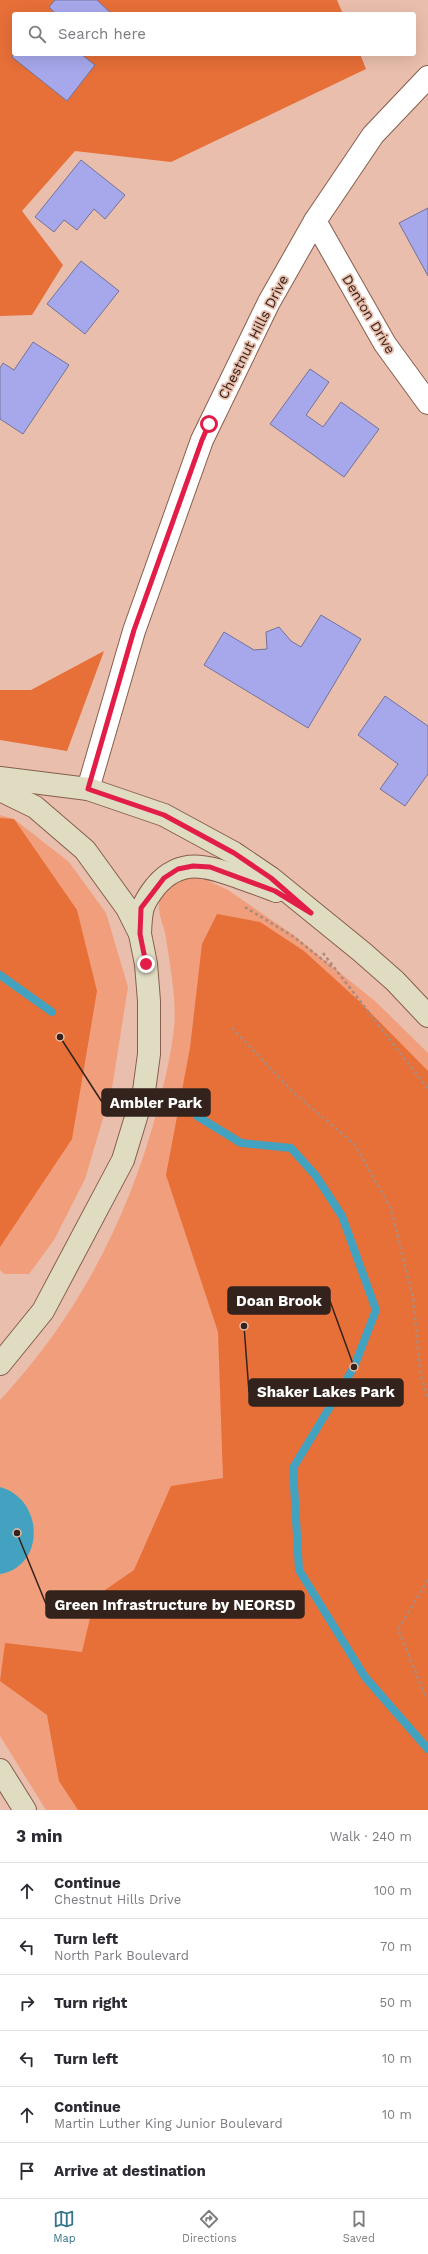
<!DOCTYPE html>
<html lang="en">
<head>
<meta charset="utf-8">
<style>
	body { margin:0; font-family:"Work Sans",sans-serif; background:#f7f7f7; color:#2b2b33 }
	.stop { position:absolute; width:12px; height:12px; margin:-9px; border:3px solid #e11d48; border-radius:50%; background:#fff }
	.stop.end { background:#e11d48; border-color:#fff; box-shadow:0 1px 4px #0008 }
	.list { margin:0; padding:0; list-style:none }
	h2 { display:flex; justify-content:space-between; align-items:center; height:52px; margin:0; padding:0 16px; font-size:17px }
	h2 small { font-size:13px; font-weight:400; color:#7c7c81 }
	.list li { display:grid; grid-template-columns:26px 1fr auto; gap:12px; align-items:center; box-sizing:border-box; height:56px; padding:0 16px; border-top:1px solid #e1e1e2 }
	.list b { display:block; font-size:15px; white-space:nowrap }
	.list p { margin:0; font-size:13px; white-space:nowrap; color:#7c7c81 }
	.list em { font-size:13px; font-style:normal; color:#7c7c81 }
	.icon { flex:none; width:22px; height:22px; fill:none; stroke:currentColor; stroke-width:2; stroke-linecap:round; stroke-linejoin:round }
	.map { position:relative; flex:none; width:428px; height:1810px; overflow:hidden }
	.search { position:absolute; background:#fff; box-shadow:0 4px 16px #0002; left:12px; right:12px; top:12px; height:44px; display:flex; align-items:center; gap:10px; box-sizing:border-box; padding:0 14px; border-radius:4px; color:#7c7c81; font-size:15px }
	.sheet { height:388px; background:#fff }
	nav { display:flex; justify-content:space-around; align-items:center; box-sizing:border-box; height:56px; border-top:1px solid #e1e1e2; background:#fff; font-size:11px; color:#7c7c81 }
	nav a { display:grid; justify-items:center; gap:2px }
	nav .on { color:#357489 }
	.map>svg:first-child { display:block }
</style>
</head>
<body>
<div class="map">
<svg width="428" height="1810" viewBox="0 0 428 1810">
	<rect width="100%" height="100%" fill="#eabeac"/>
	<g fill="#f09e7c">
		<polygon points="0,815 14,819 69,862 106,913 128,987 112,1088 85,1179 54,1240 29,1274 4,1274 0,1270"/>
		<path d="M 189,877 L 206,880 L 228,890 L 292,934 L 376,1002 L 428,1053 L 428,1810 L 46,1810 L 0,1736 L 0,1400 C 77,1318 128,1219 157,1111 C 164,1084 171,1056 174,1028 C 177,1001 170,966 166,938 C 164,924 155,911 161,897 C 166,885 176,879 189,877 Z"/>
	</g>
	<g fill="#e76f38">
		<polygon points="0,0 337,0 343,14 14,14 14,54 360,54 366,69 171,162 75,151 22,211 63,265 32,315 0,316"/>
		<polygon points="104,651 67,751 0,740 0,690 31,690"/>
		<polygon points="0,818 14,819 77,910 97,991 72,1139 0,1247"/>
		<polygon points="217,914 260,922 304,951 359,1001 428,1071 428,1810 78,1810 59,1781 47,1715 0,1681 5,1643 82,1652 95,1597 134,1570 171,1486 223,1478 218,1332 166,1175 190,1048 202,944"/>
	</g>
	<path fill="#44a2c1" d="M 0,1487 C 44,1499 46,1566 0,1574 Z"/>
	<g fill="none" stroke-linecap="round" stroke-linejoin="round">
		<g stroke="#44a2c1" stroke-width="8">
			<polyline points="0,975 52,1012"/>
			<polyline points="197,1116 241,1143 291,1148 316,1176 342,1216 376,1310 354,1367 293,1468 299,1570 365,1677 428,1749"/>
		</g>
	</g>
	<g fill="#a7a8ec" stroke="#727398">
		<polygon points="55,0 97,0 112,14 56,14 49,7"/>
		<polygon points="14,54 81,54 95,65 67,101 12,57"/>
		<polygon points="81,160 125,195 105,219 94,209 77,230 64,220 54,232 35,217"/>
		<polygon points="428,208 428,276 399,223"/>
		<polygon points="81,261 119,291 85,334 47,304"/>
		<polygon points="33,342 69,365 23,434 0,419 0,368 3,363 14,370"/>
		<polygon points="310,369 329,382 306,415 323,427 341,402 379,429 344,477 270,424"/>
		<polygon points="321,615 361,639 308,728 204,665 224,632 254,650 267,649 266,632 279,627 291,641 301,647"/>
		<polygon points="385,696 428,726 428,774 405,806 380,789 398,764 358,735"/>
	</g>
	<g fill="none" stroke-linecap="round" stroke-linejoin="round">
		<g stroke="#865e4e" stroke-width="24">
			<g id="street">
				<polyline points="315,221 385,344 428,403"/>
				<polyline points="88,789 134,631 202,440 269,302 315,221 373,135 428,77"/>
			</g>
		</g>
		<g stroke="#865e4e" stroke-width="24">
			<g id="secondary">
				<polyline points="0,778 88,789 164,815 234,853 271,878 362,952 395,981 428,1016"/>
				<polyline points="0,790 35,807 85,850 127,908 140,934 146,964 149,1001 149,1054 144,1091 123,1160 43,1311 0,1364"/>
				<path d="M 140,934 C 141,910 141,905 156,886 C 181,857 207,866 238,877 C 251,882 264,886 276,891"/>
				<polyline points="0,1770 25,1810"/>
			</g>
		</g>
		<g stroke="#ac8a7c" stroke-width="2.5" stroke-dasharray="3 3" stroke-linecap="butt">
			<polyline points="245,907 294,937 333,968"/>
			<polyline points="323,953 428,1089"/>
			<polyline points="232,1028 293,1092 355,1145 391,1209 413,1298 421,1377 428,1399"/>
			<polyline points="428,1580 398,1629 424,1693 428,1698"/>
		</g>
		<use href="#street" stroke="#fff" stroke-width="22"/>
		<use href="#secondary" stroke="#dfdcc2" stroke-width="22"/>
	</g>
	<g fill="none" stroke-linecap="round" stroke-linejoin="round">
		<polyline stroke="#e11d48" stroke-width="5" points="146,964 140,934 141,908 164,878 178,869 193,866 210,867 275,891 311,913 271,878 234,853 164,815 88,789 134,630 202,440 209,424"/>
	</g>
	<g text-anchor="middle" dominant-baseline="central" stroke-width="3.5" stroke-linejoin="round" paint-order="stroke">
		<g font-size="14" fill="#33231c" stroke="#eabeac">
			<text transform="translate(369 314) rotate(59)">Denton Drive</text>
			<text transform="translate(253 337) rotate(-63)">Chestnut Hills Drive</text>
		</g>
	</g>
	<path fill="none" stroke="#33231c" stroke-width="1.5" d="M60 1037L102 1102M354 1367L330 1301M244 1326L249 1392M17 1533L46 1604"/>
	<g fill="#33231c" stroke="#eabeac" stroke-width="1.5">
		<circle cx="60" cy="1037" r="4"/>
		<circle cx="354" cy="1367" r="4"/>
		<circle cx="244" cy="1326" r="4"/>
		<circle cx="17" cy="1533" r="4"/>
	</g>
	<g fill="#33231c" stroke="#33231c" stroke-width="1.5">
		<rect x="102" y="1089" width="108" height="27" rx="4"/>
		<rect x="228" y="1287" width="102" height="27" rx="4"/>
		<rect x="249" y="1379" width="154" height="27" rx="4"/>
		<rect x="46" y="1591" width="258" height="27" rx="4"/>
	</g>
	<g font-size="15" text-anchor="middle" font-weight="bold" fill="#fff">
		<text x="156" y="1108">Ambler Park</text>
		<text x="279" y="1306">Doan Brook</text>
		<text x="326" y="1397">Shaker Lakes Park</text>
		<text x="175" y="1610">Green Infrastructure by NEORSD</text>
	</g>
</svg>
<div class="stop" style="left:209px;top:424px"></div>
<div class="stop end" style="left:146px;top:964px"></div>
<div class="search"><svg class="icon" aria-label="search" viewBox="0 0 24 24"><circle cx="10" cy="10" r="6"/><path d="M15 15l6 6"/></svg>Search here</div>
</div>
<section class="sheet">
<h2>3 min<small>Walk · 240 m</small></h2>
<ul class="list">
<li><svg class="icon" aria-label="ahead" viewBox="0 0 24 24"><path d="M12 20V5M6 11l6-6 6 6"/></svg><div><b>Continue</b><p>Chestnut Hills Drive</p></div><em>100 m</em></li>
<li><svg class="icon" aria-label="left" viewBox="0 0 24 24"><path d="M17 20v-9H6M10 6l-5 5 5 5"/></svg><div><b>Turn left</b><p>North Park Boulevard</p></div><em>70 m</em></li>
<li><svg class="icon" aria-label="right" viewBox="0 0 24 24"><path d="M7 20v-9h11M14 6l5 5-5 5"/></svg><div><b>Turn right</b></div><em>50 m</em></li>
<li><svg class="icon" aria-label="left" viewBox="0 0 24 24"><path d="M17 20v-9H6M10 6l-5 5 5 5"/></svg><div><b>Turn left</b></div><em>10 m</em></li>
<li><svg class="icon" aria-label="ahead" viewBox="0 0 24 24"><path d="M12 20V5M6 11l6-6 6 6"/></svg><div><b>Continue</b><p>Martin Luther King Junior Boulevard</p></div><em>10 m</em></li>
<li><svg class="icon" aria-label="arrive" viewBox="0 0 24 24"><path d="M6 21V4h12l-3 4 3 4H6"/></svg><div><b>Arrive at destination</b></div></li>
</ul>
</section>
<nav>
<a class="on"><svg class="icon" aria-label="map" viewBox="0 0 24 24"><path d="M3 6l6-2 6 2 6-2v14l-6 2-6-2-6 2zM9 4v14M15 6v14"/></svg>Map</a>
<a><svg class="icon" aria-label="directions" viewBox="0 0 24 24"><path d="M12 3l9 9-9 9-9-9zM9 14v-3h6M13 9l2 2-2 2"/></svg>Directions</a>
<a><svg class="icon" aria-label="saved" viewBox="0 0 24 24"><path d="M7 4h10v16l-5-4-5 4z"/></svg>Saved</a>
</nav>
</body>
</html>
